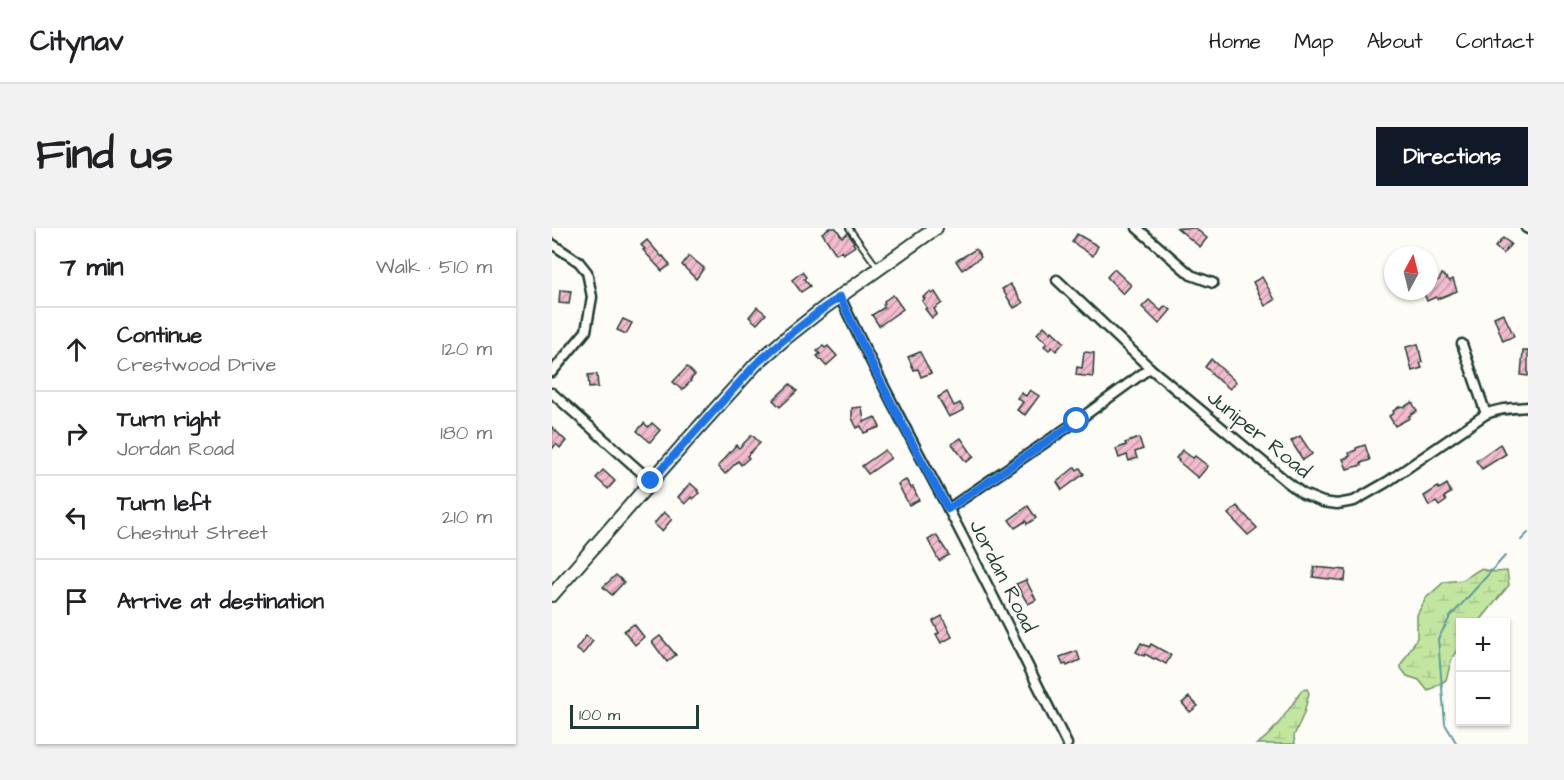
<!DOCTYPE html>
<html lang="en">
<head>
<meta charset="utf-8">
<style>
	body { margin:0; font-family:"Architects Daughter",sans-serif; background:#f2f2f2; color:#202124 }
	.controls { position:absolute; right:18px; bottom:18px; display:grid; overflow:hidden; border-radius:0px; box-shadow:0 2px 4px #0004 }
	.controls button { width:54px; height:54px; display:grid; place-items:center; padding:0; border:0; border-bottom:2px solid #e0e0e0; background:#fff; color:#202124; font:30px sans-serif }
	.compass { position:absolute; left:832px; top:18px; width:54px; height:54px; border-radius:50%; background:#fff; box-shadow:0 2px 4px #0004; rotate:7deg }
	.scale { position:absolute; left:18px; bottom:15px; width:129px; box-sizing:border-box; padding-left:6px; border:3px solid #1f3d34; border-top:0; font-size:16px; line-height:21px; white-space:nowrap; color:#1f3d34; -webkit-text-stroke:4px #fdfcf7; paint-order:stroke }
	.stop { position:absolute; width:18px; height:18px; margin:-14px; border:4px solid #1a73e8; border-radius:50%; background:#fff }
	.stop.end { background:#1a73e8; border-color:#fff; box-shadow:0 2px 6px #0008 }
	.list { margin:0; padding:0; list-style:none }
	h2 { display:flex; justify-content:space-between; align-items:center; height:78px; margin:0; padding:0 24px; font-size:26px }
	h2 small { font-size:20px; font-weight:400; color:#757577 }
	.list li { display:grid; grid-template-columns:39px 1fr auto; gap:18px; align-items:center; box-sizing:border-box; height:84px; padding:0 24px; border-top:2px solid #e0e0e0 }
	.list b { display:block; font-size:22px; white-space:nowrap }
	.list p { margin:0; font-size:20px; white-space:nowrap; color:#757577 }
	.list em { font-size:20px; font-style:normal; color:#757577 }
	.icon { flex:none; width:33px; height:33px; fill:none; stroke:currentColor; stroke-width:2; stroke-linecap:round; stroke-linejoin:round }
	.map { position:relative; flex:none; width:976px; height:516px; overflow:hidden; border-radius:0px }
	header { display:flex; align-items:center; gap:36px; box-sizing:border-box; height:84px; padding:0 30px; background:#fff; border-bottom:2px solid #e0e0e0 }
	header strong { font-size:28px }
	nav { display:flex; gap:33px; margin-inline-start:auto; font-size:21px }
	.intro { display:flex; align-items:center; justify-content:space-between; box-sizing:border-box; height:144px; padding:0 36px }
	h1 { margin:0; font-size:42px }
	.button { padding:15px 27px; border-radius:0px; background:#111827; color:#fff; font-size:21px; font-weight:700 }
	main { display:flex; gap:36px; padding:0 36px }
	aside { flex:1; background:#fff; border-radius:0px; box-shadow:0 2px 4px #0004 }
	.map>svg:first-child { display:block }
</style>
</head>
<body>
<header>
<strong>Citynav</strong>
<nav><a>Home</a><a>Map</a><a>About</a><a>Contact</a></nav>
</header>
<div class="intro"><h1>Find us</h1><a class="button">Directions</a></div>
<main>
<aside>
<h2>7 min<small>Walk · 510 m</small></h2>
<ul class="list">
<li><svg class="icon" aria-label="ahead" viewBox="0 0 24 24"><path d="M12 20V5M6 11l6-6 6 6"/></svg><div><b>Continue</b><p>Crestwood Drive</p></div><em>120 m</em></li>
<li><svg class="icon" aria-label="right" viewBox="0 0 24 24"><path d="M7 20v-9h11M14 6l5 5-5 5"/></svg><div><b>Turn right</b><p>Jordan Road</p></div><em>180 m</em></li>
<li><svg class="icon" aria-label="left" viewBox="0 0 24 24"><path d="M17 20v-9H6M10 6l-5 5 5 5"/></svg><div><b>Turn left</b><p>Chestnut Street</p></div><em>210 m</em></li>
<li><svg class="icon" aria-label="arrive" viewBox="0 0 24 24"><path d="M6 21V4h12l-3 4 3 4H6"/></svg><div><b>Arrive at destination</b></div></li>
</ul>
</aside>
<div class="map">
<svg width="976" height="516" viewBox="0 0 976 516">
	<defs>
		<pattern id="wetland-marsh" width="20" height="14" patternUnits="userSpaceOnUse" patternTransform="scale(1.5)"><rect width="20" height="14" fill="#c2e6a0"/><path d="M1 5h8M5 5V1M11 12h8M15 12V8" fill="none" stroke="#a6c68a"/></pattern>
		<pattern id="building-hatch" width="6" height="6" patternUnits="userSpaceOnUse" patternTransform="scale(1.5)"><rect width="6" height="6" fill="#f4bbce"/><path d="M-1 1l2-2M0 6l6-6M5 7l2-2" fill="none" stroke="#c599a8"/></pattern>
	</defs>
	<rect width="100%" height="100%" fill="#fdfcf7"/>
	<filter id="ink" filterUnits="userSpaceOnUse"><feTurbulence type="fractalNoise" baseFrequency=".0167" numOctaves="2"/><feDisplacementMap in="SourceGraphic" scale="12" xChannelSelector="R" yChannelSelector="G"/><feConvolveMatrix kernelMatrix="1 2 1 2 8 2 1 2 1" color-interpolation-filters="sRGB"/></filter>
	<g filter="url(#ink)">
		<g fill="url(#wetland-marsh)" stroke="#70926a" stroke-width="1.5">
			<polygon points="928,341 944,344 955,343 957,357 927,394 909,394 908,417 900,430 894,452 876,463 867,452 855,448 849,440 849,437 865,410 865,387 874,370 892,354 911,352"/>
			<path d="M 755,461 L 757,465 L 752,485 L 742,508 L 743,516 L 705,516 C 723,505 738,479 750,462 Z"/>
		</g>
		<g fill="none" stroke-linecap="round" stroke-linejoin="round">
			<g stroke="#5f9b9d" stroke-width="2">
				<polyline points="969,312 976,305"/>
				<polyline points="905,516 893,496 886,411 898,389 953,328"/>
			</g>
		</g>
		<g fill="url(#building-hatch)" stroke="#1f3d34" stroke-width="1.5">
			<polygon points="277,0 284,0 290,9 296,5 302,14 301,15 303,18 291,26 289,23 284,26 270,5"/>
			<polygon points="625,0 643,0 655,10 648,19"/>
			<polygon points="525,6 546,18 541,28 520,14"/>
			<polygon points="951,10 959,16 951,26 943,19"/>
			<polygon points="95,12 110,29 111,28 118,37 110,43 91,22 93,21 89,17"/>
			<polygon points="424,21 429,29 410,42 404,33"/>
			<polygon points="137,28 152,40 144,51 130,37"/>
			<polygon points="562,41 579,57 571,66 555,49"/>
			<polygon points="250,44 254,49 252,51 258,58 249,64 240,52"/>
			<polygon points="890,46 898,53 901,51 905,63 885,71 884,69 875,73 871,63 877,63 877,60 880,59 878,55 887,52"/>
			<polygon points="710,49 723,72 713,78 701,54"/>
			<polygon points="458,56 471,75 462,80 450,61"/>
			<polygon points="8,62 19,63 17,76 7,75"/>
			<polygon points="378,64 380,66 383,64 390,75 382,81 385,86 380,90 373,81 375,80 370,73 373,71 371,69"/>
			<polygon points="341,67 351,81 327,98 320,87 333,79 331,77 333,75 332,73"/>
			<polygon points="597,72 609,83 613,78 619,82 607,96 590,79"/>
			<polygon points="205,79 214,86 205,96 197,89"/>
			<polygon points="951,85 962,108 951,113 942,89"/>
			<polygon points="71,91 80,95 74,106 65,102"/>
			<polygon points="492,98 499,105 500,103 512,114 504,123 500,119 497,122 492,118 495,115 485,106"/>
			<polygon points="866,116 870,134 868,135 870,140 860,143 854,119"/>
			<polygon points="271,118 273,120 276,118 285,128 274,138 265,128 268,126 265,123"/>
			<polygon points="971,123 976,123 976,148 969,147"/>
			<polygon points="368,124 379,145 369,149 366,141 362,142 356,129"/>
			<polygon points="532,124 542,125 541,149 524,147 525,139 530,140"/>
			<polygon points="659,131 684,154 678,161 659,146 660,145 653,139"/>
			<polygon points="135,139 143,147 138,152 139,153 130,162 121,154"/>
			<polygon points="45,146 46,159 37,160 36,147"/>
			<polygon points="238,156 245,163 228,179 221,172"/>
			<polygon points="478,162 487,168 473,187 465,182 471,174 465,170 469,165 474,168"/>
			<polygon points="395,164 402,178 408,175 412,182 397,189 386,169"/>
			<polygon points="860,174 865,183 857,188 858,190 843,198 837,188 842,185 841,183 847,179 851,178 852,179"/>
			<polygon points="310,179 312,194 323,189 328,199 312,205 309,198 305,200 300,190 300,180"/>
			<polygon points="92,195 96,199 100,195 108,202 98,214 85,203"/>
			<polygon points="0,199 14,213 8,220 4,216 0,221"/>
			<polygon points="200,207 208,215 195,228 197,230 189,237 186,233 173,246 166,238 184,217 187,220"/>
			<polygon points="748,208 760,226 751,232 739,213"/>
			<polygon points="409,210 422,229 414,234 400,216"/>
			<polygon points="587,210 591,221 583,224 585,230 577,233 575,227 567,230 564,221 574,217 573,215"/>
			<polygon points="948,216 954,226 930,241 924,233"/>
			<polygon points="813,217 818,232 809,235 810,237 795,241 791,231 798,228 797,225 804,222 804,220"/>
			<polygon points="333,222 339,230 316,246 310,238"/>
			<polygon points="630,222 638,228 641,230 643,228 656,238 646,250 626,233 627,232 624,230"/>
			<polygon points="523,239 525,242 528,240 532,246 510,262 505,254"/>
			<polygon points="51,242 63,253 56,261 44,250"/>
			<polygon points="354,252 359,260 361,259 367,272 357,277 346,256"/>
			<polygon points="138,255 146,262 145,263 147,265 141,271 139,269 133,276 126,269"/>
			<polygon points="895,256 899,265 892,269 894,273 887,278 884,274 877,278 872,268 886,259 887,261"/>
			<polygon points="476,278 484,290 475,296 474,293 463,300 457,292"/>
			<polygon points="685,278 705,300 696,307 676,286"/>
			<polygon points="112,284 120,291 110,303 102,296"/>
			<polygon points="384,307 397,327 387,333 376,312"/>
			<polygon points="762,339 794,342 793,353 761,349"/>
			<polygon points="64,347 72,354 60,367 51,359"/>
			<polygon points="474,352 484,372 476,376 464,356"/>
			<polygon points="390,388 400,409 389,415 384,406 387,405 381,393"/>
			<polygon points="82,396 92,409 83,417 72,403"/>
			<polygon points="34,408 41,413 31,426 24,421"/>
			<polygon points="108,408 124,427 115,434 100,414"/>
			<polygon points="589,415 597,419 599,416 619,427 614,436 603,430 602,431 593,426 592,428 584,424"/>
			<polygon points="525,423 528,432 515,438 514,436 511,437 508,429"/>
			<polygon points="637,469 646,478 638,484 630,475"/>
		</g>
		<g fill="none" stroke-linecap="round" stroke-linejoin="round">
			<g stroke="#1f3d34" stroke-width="8">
				<polyline id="lane" points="297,0 326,40"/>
			</g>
			<g stroke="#1f3d34" stroke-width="13">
				<g id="street">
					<polyline points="585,0 639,47 661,55"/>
					<polyline points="974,0 976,1"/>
					<polyline points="0,16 27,34 35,44 40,69 34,103 0,144"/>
					<path d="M 505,52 L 598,140 L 734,253 L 751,266 L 771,274 L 785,276 L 802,273 L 835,254 L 934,186 C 947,180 962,180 976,179"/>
					<path d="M 288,69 C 322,142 360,213 398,284 C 438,361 476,438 515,516"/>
					<polyline points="910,116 934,186"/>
					<polyline points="0,165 99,253"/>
					<polyline points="396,281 525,193 598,140"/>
				</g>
			</g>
			<g stroke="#1f3d34" stroke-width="16">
				<polyline id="secondary" points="0,367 139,208 204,136 235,109 273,79 384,0"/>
			</g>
			<use href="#lane" stroke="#fdfcf7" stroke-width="4"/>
			<use href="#street" stroke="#fdfcf7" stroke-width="8"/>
			<use href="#secondary" stroke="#fdfcf7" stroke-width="12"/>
		</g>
	</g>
	<g fill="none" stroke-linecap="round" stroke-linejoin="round" filter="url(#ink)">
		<path stroke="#1a73e8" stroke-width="8" d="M 99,253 L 204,136 L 235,109 L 273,79 L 288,69 C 321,141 358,212 396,281 L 525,193"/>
	</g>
	<g text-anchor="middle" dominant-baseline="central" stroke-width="4.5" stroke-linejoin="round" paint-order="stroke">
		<g font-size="21" fill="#1f3d34" stroke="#fdfcf7">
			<text transform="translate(707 206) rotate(39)">Juniper Road</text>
			<text transform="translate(451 348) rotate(63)">Jordan Road</text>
		</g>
	</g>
</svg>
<div class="controls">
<button>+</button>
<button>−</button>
</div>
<svg class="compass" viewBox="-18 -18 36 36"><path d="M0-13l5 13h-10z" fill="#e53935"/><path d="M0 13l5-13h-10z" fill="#757577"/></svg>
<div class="scale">100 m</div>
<div class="stop" style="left:525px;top:193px"></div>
<div class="stop end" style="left:99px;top:253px"></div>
</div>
</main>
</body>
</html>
